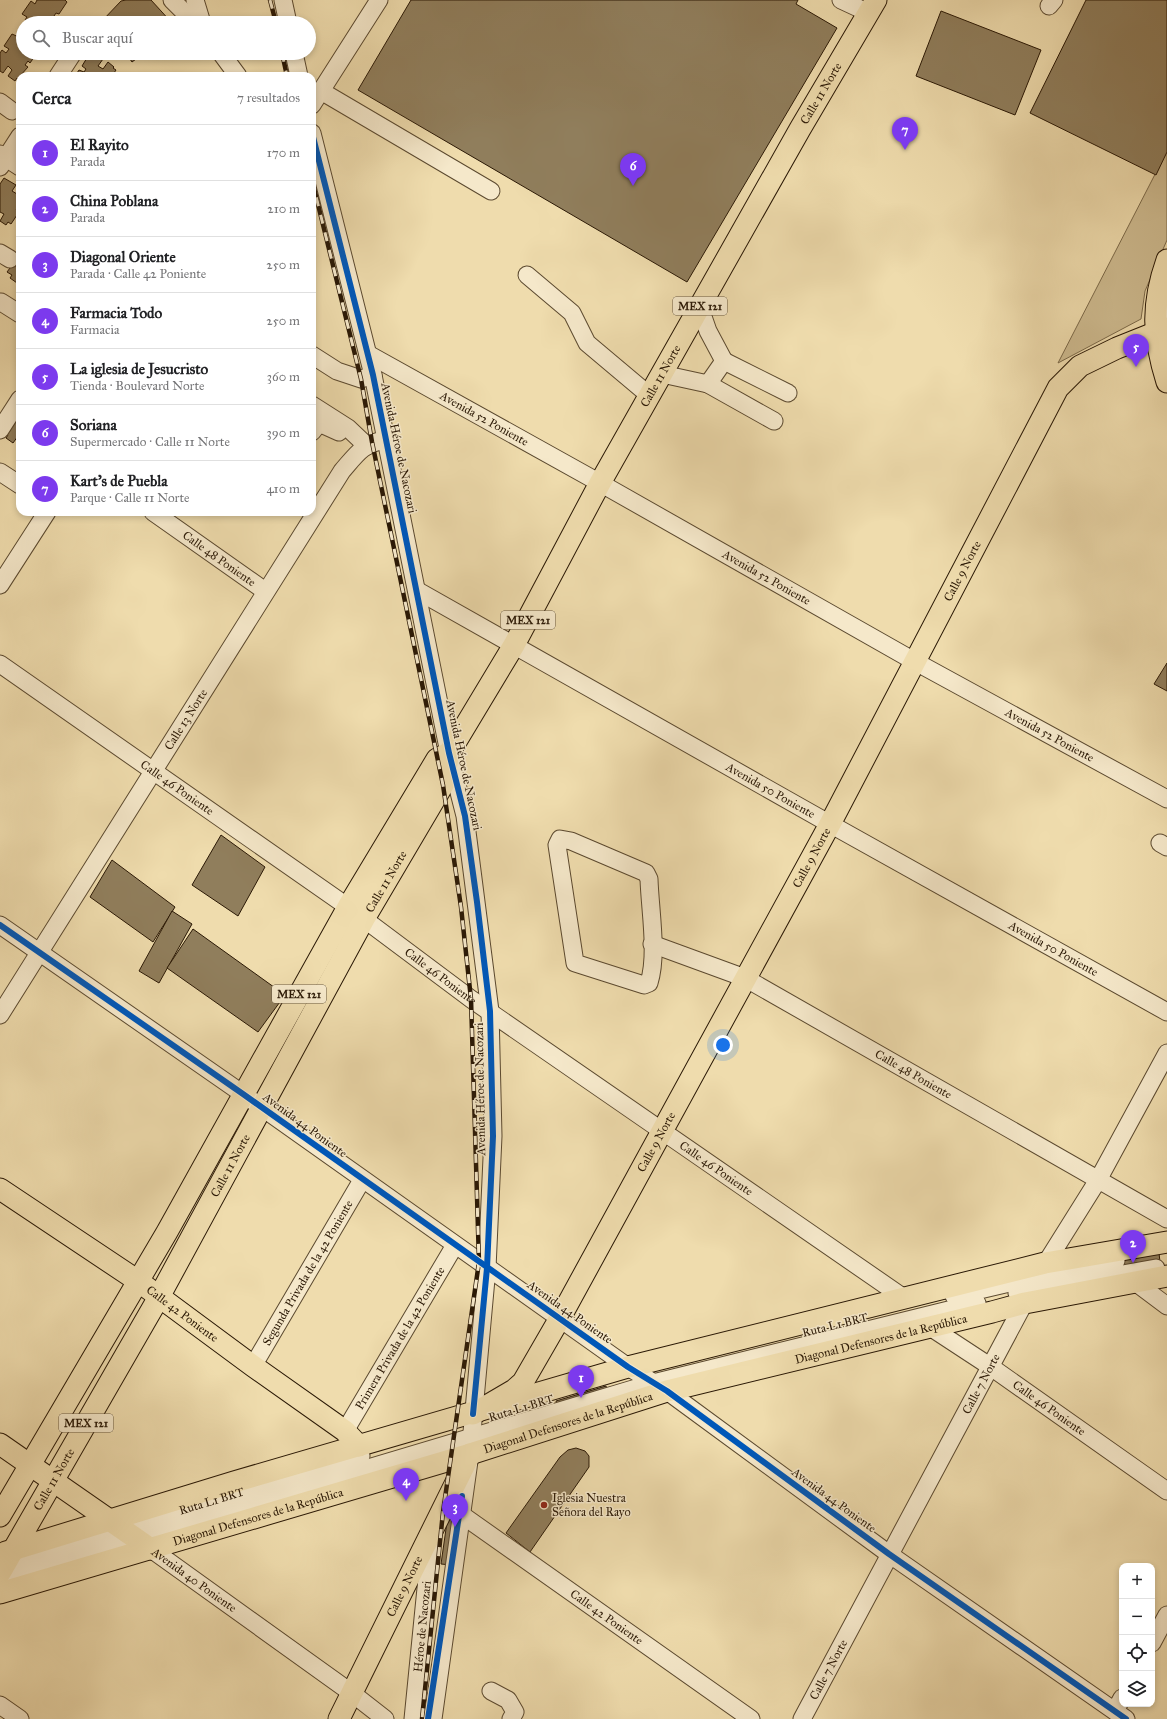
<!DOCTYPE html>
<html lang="es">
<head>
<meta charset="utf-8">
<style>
	body { margin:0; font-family:"IM FELL Great Primer",serif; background:#f2f2f2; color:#202124 }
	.controls { position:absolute; right:12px; bottom:12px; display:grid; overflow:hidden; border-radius:8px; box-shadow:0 2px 6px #0003 }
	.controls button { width:36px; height:36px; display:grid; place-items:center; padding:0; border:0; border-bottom:1px solid #e0e0e0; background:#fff; color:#202124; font:20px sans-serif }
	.you { position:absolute; left:723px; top:1045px; width:14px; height:14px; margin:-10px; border:3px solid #fff; border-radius:50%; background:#1a73e8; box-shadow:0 0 0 6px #1a73e833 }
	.badge { display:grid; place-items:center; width:26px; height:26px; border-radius:50%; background:#7c3aed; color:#fff; font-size:13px; font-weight:700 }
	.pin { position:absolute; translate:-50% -33px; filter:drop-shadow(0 1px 2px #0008) }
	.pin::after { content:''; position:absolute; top:21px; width:14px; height:12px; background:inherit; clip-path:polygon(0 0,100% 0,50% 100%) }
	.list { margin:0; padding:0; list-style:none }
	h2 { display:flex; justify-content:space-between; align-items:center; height:52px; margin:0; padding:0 16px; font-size:17px }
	h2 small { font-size:13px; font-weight:400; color:#757577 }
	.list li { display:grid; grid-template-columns:26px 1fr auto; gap:12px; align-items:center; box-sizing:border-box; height:56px; padding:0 16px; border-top:1px solid #e0e0e0 }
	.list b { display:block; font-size:15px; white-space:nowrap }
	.list p { margin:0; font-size:13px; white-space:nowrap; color:#757577 }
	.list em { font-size:13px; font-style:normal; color:#757577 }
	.icon { flex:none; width:22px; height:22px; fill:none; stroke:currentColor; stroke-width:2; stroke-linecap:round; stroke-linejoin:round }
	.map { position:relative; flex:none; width:1167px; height:1719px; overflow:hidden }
	.search { position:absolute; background:#fff; box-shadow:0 2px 6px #0003; left:16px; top:16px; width:300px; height:44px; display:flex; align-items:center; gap:10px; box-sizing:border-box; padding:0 14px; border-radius:22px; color:#757577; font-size:15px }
	.panel { position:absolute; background:#fff; box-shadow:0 2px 6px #0003; left:16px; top:72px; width:300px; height:444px; border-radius:12px }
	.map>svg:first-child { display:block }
</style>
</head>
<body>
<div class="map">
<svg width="1167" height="1719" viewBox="0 0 1167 1719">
	<rect width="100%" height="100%" fill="#efdcad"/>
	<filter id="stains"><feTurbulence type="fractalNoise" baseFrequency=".005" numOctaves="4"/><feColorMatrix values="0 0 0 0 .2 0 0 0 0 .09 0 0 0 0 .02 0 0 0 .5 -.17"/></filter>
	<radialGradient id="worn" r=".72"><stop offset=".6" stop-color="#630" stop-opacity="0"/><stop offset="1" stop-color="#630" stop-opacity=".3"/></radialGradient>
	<polygon fill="#cebb90" stroke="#7c6a4a" points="1167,151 1167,240 1145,291 1141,319 1058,363"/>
	<g fill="#907e5c" stroke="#2a1805">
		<polygon points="37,0 65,0 67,2 59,14 56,13 54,16 57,18 53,23 40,23 42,21 37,17 33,23 30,23 25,20 27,17 22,14 31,1 35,4"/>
		<polygon points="126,0 151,0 172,23 104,23 102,21 121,1"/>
		<polygon points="411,0 798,0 796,4 837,28 687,282 358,90"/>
		<polygon points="1086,0 1167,0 1167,152 1156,175 1030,113"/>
		<polygon points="941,11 1041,50 1015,115 916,76"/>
		<polygon points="12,34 23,39 21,46 23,48 23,53 37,53 30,63 28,61 25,65 28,67 20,76 19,80 17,78 15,81 8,76 12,70 8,66 3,73 0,71 0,53 2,50 6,53 9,49 4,46"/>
		<polygon points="90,53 103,59 98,66 103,69 108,62 114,67 113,68 116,70 112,76 75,76 79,70 84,72 86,69 82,66"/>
		<polygon points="126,53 144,53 132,62"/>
		<polygon points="4,178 16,185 12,191 17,194 20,190 20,207 19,206 16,210 19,212 11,224 8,222 6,225 0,221 4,214 0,212 0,184"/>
		<polygon points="16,260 20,263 20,278 17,283 10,278 12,275 7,272"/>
		<polygon points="20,408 20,437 18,436 13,443 6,438 8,435 4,433 12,420 17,423 19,419 14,416"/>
		<polygon points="1167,663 1167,691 1154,684"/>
		<polygon points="221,835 265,867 238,916 192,885"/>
		<polygon points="112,860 175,907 153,942 90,897"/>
		<polygon points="172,911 192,924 159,983 139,971"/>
		<polygon points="193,929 285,995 258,1032 167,968"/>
		<polygon points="1159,1253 1160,1262 1109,1271 1108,1263"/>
		<polygon points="606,1386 608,1394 558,1409 556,1401"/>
		<polygon points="576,1448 585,1451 589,1456 589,1467 530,1552 506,1533 560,1457 568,1450"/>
		<polygon points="450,1501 459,1502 451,1565 441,1564"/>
	</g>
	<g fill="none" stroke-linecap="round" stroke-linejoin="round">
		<g stroke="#5b492f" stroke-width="19">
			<g id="minor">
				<polyline points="172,0 195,23"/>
				<polyline points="195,0 202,23"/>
				<polyline points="283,0 288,23"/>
				<polyline points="841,0 869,13"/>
				<polyline points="1049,6 1054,0"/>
				<polyline points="221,53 238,76"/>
				<polyline points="294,53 299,76"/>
				<polyline points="58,76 73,53"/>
				<polyline points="321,91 491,191"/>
				<polyline points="0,102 12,111"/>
				<polyline points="312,105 379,0"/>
				<polyline points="312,133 373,375 449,753 465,816 490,1011 493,1136 487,1268 470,1454 433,1719"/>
				<polyline points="0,154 20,167"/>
				<polyline points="0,167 20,136"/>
				<polyline points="0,253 10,259"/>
				<polyline points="527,275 572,313 587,343 650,396"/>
				<polyline points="1167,297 1167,315"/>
				<polyline points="1,302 20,314"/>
				<path id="s1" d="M 368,354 L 600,483 L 914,661 L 1167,799"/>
				<polyline points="312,355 337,371 361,379 373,375"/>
				<polyline points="724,361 788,393"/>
				<polyline points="662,374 708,384 724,361 708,331 700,308"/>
				<polyline points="708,384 774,421"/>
				<polyline points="312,405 348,428 367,446"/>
				<polyline points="0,430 20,399"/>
				<polyline points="312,432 319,423 339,432"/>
				<polyline points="0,472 20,485"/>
				<path id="s2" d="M 153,512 L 265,591"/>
				<polyline points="0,585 47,512"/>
				<path id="s3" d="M 418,591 L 830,824 L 1167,1012"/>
				<path id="s4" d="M 0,664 L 348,907 L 471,999 L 904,1298"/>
				<path d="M 560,839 L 571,841 L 646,873 L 649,879 C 650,911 658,954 649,983 L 644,985 L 575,963 L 557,845 Z"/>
				<polyline points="1160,843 1167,847"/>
				<polyline points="0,925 243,1094 628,1367 667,1391 889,1554 1126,1719"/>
				<path id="s5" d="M 652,944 L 745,978 L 1167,1219"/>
				<path id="s6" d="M 0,1015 L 342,471 C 356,455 363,443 385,440"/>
				<polyline points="1041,1271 1098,1180 1167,1053"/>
				<polyline points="1135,1282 1167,1306"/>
				<polyline points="1017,1293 1156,1268"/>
				<polyline points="954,1296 1039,1276 1116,1261"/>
				<path id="s7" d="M 930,1327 L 991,1367 L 1167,1491"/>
				<path id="s8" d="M 253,1366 L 362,1180"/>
				<path id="s9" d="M 345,1431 L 455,1245"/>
				<path id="s10" d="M 462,1515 L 751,1719"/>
				<path id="s11" d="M 151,1549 L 353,1694 L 385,1719"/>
				<path id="s12" d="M 0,1565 L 361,1456"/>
				<polyline points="0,1578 653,1383 977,1303"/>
				<polyline points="1152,1643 1167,1615"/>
				<polyline points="491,1691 508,1700 515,1712 511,1719"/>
				<polyline points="0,1705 20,1719"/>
				<polyline points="1115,1711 1122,1698"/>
				<path id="s13" d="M 413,1719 L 431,1538"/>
				<path id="s14" d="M 802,1719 L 1028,1296"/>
			</g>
		</g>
		<g stroke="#2a1805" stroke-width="23">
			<g id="major">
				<path d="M 1167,260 C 1151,305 1153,337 1167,382"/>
				<path id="s15" d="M 0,1189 L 138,1281 L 253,1366 L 345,1431 L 359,1446"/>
				<path id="s16" d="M 473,1414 L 514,1390 L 523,1382 L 560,1318 L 830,824 L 1058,388 L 1080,366 L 1117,348 L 1167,328"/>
				<polyline points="0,1444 151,1549"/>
				<polyline points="0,1516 167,1232 348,907 437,759 449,753"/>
				<polyline points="6,1552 234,1482 628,1367 1045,1263 1167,1242"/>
				<path id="s17" d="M 0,1573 L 159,1297 L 364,919 L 443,785 L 449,753 L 514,645 L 600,483 L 800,129 L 876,0"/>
				<path id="s18" d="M 0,1593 L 467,1455 L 667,1391 L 992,1312 L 1025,1303 L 1167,1276"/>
				<path id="s19" d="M 339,1719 L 470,1454"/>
			</g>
		</g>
		<use href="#minor" stroke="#f5e8ca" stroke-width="17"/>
		<use href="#major" stroke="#efdcad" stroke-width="21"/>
		<g stroke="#2a1805" stroke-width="4.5">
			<g id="rail">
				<polyline points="270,0 276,23"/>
				<polyline points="282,53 287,76"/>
				<polyline points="312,180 361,379 372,442 443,785 461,907 471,999 479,1262 443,1512 422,1719"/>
			</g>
		</g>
		<use href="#rail" stroke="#f5e8ca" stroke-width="3" stroke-dasharray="9" stroke-linecap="butt"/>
		<g stroke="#f5e8ca" stroke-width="8">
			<g id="cycleway">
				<polyline points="312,133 373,375 449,753 465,816 477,902 490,1011 493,1136 487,1268 473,1414"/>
				<polyline points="0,925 243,1094 628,1367 667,1391 889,1554 1126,1719"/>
				<polyline points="428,1719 462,1496"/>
			</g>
		</g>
		<use href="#cycleway" stroke="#0057b8" stroke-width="6"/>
	</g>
	<circle fill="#8f2418" stroke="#f5e8ca" stroke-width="1.5" cx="544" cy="1505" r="4"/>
	<g text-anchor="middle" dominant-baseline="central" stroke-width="3" stroke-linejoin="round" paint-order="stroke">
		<g fill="#f5e8ca" stroke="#675640" stroke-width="1">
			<rect x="673" y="297" width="54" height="18" rx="3"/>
			<rect x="501" y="611" width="54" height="18" rx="3"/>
			<rect x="272" y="985" width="54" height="18" rx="3"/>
			<rect x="59" y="1414" width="54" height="18" rx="3"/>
		</g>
		<g font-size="11" font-weight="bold" fill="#2a1805">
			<text x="700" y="306">MEX 121</text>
			<text x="528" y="620">MEX 121</text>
			<text x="299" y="994">MEX 121</text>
			<text x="86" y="1423">MEX 121</text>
		</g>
		<g font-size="12" fill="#2a1805" stroke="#f5e8ca">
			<text stroke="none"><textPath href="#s17" startOffset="1694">Calle 11 Norte</textPath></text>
			<text stroke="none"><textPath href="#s17" startOffset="1369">Calle 11 Norte</textPath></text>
			<text stroke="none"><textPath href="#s1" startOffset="133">Avenida 52 Poniente</textPath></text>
			<text transform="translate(399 448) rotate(78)">Avenida Héroe de Nacozari</text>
			<text stroke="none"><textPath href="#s2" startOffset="81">Calle 48 Poniente</textPath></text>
			<text stroke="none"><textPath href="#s16" startOffset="982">Calle 9 Norte</textPath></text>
			<text stroke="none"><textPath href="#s1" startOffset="457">Avenida 52 Poniente</textPath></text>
			<text stroke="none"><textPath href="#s6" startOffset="349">Calle 13 Norte</textPath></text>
			<text stroke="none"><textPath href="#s1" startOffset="781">Avenida 52 Poniente</textPath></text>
			<text transform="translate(464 765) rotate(78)">Avenida Héroe de Nacozari</text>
			<text stroke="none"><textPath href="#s4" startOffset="216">Calle 46 Poniente</textPath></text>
			<text stroke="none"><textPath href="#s3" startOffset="405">Avenida 50 Poniente</textPath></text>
			<text stroke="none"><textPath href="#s16" startOffset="658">Calle 9 Norte</textPath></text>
			<text stroke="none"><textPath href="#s17" startOffset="792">Calle 11 Norte</textPath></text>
			<text stroke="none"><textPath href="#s3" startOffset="729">Avenida 50 Poniente</textPath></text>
			<text stroke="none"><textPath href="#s4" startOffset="540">Calle 46 Poniente</textPath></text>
			<text stroke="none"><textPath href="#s5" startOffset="293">Calle 48 Poniente</textPath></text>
			<text transform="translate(480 1089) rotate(-91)">Avenida Héroe de Nacozari</text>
			<text transform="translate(305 1125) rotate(36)">Avenida 44 Poniente</text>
			<text stroke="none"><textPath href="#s16" startOffset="334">Calle 9 Norte</textPath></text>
			<text stroke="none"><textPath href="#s17" startOffset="468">Calle 11 Norte</textPath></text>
			<text stroke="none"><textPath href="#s4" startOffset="876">Calle 46 Poniente</textPath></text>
			<text stroke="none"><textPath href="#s8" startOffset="108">Segunda Privada de la 42 Poniente</textPath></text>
			<text transform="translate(570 1312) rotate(35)">Avenida 44 Poniente</text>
			<text stroke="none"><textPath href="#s15" startOffset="221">Calle 42 Poniente</textPath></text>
			<text transform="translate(835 1325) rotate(-14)">Ruta L1 BRT</text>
			<text stroke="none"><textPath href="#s9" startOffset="108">Primera Privada de la 42 Poniente</textPath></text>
			<text stroke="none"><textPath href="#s18" startOffset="917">Diagonal Defensores de la República</textPath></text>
			<text stroke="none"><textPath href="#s14" startOffset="380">Calle 7 Norte</textPath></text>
			<text transform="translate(521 1408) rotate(-17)">Ruta L1 BRT</text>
			<text stroke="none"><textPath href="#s7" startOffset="144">Calle 46 Poniente</textPath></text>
			<text stroke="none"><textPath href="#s18" startOffset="593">Diagonal Defensores de la República</textPath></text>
			<text stroke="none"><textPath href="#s17" startOffset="108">Calle 11 Norte</textPath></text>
			<text transform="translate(834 1500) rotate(36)">Avenida 44 Poniente</text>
			<text stroke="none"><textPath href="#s12" startOffset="221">Ruta L1 BRT</textPath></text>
			<text stroke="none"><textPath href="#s18" startOffset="269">Diagonal Defensores de la República</textPath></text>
			<text stroke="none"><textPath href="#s11" startOffset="53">Avenida 40 Poniente</textPath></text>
			<text stroke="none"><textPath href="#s19" startOffset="148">Calle 9 Norte</textPath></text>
			<text stroke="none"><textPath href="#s10" startOffset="177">Calle 42 Poniente</textPath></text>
			<text stroke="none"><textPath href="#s13" startOffset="93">Héroe de Nacozari</textPath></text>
			<text stroke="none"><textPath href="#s14" startOffset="56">Calle 7 Norte</textPath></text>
		</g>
		<g font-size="12" fill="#2a1805" stroke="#f5e8ca" text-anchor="start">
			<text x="552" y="1498">Iglesia Nuestra<tspan x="552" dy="14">Señora del Rayo</tspan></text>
		</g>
	</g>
	<rect width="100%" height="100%" filter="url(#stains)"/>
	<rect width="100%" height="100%" fill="url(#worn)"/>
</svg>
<div class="controls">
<button>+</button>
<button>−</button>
<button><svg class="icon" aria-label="locate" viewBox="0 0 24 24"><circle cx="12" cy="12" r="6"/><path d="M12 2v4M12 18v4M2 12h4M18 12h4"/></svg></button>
<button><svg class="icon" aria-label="layers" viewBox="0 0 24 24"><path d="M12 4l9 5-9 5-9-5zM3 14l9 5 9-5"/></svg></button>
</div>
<div class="you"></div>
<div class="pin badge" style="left:581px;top:1398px">1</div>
<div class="pin badge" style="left:1133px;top:1263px">2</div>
<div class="pin badge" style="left:455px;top:1527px">3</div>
<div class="pin badge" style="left:406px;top:1501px">4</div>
<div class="pin badge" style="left:1136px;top:367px">5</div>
<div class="pin badge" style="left:633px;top:186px">6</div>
<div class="pin badge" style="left:905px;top:150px">7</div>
<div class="search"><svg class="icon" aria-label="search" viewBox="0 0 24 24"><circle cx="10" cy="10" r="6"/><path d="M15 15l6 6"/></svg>Buscar aquí</div>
<section class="panel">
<h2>Cerca<small>7 resultados</small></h2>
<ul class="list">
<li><span class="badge">1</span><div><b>El Rayito</b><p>Parada</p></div><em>170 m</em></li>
<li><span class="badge">2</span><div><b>China Poblana</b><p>Parada</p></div><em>210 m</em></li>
<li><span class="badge">3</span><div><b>Diagonal Oriente</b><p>Parada · Calle 42 Poniente</p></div><em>250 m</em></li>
<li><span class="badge">4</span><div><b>Farmacia Todo</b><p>Farmacia</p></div><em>250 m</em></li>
<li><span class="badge">5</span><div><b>La iglesia de Jesucristo</b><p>Tienda · Boulevard Norte</p></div><em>360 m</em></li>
<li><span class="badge">6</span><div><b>Soriana</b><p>Supermercado · Calle 11 Norte</p></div><em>390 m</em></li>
<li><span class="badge">7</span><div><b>Kart's de Puebla</b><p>Parque · Calle 11 Norte</p></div><em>410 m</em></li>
</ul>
</section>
</div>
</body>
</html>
